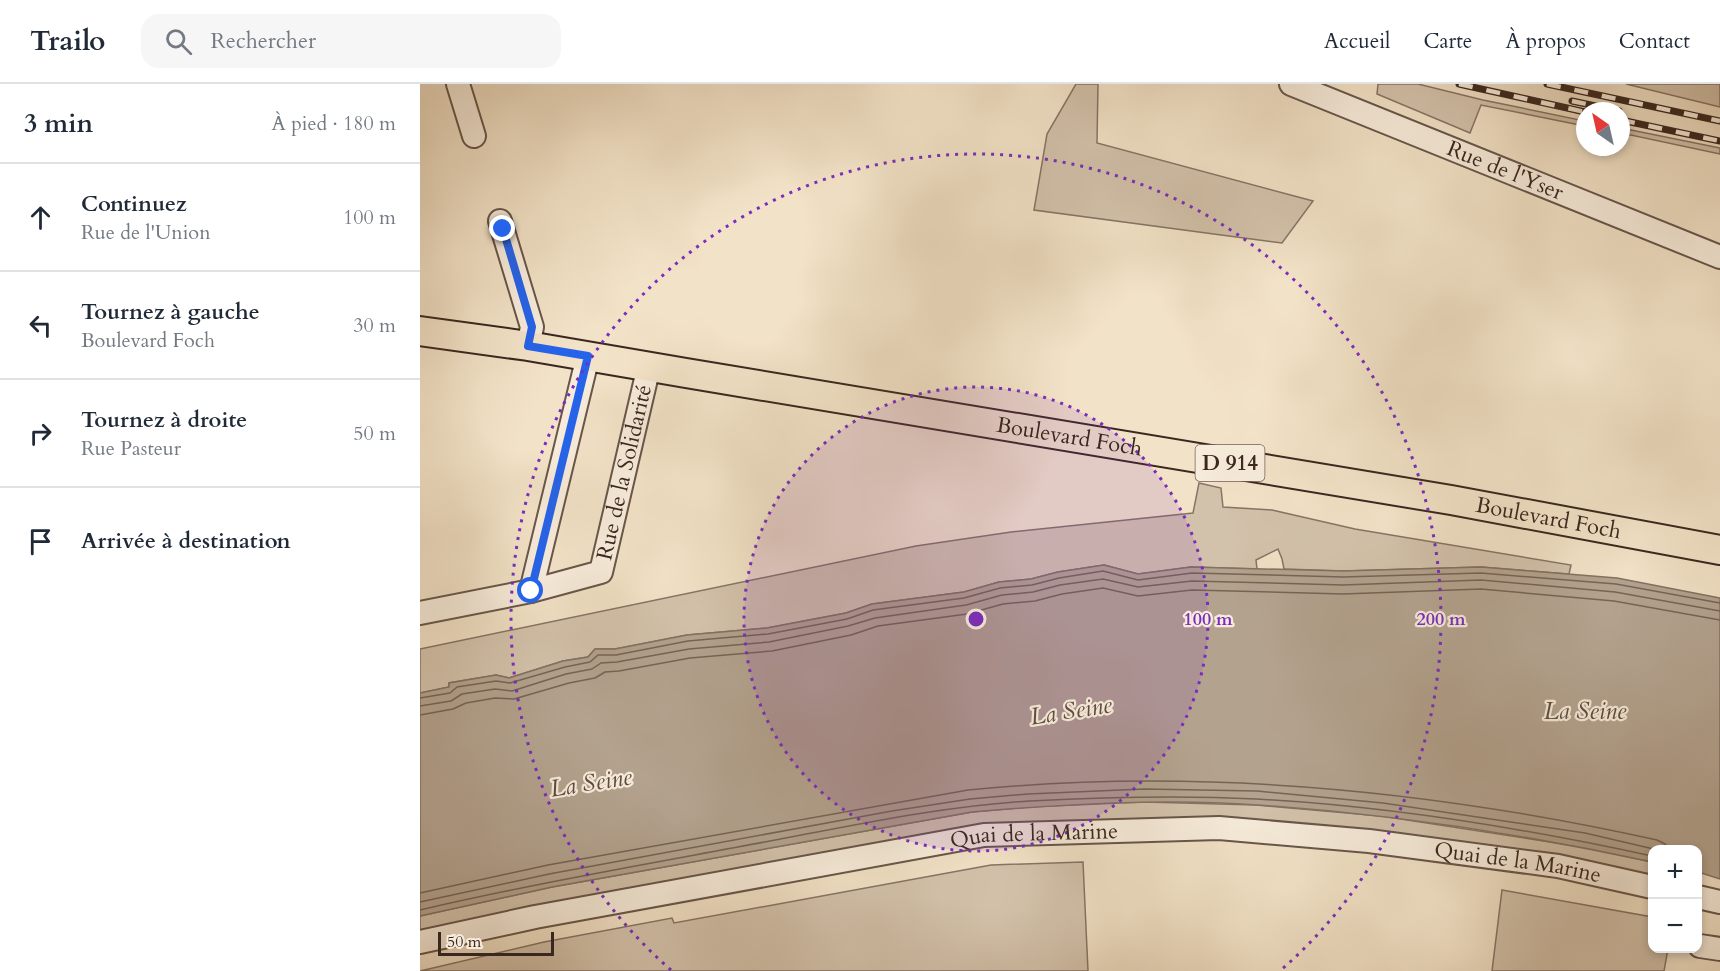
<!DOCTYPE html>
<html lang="fr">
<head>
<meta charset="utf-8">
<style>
	body { margin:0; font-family:Cardo,serif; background:#f6f6f7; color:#1f2937 }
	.controls { position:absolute; right:18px; bottom:18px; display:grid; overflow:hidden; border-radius:12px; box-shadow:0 3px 9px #0003 }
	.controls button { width:54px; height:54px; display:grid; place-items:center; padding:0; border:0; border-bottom:2px solid #e0e1e3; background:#fff; color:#1f2937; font:30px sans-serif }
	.compass { position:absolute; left:1156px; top:18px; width:54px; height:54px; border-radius:50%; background:#fff; box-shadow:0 3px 9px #0003; rotate:326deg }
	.scale { position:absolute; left:18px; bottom:15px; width:116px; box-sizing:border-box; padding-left:6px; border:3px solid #3a2720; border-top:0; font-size:16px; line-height:21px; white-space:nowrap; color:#3a2720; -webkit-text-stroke:4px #f7ecdb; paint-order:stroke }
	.stop { position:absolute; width:18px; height:18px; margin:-14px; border:4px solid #2563eb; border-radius:50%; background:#fff }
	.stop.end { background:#2563eb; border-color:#fff; box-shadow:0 2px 6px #0008 }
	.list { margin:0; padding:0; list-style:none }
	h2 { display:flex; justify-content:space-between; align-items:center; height:78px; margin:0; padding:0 24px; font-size:26px }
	h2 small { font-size:20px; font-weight:400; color:#747a83 }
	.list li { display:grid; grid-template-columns:39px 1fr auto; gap:18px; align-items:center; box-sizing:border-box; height:108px; padding:0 24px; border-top:2px solid #e0e1e3 }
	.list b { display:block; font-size:22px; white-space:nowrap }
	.list p { margin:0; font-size:20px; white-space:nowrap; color:#747a83 }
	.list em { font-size:20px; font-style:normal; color:#747a83 }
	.icon { flex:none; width:33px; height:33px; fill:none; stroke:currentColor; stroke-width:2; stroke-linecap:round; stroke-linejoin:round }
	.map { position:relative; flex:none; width:1300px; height:887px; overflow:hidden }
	header { display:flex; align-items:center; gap:36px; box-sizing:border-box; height:84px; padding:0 30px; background:#fff; border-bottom:2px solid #e0e1e3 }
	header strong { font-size:28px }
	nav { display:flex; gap:33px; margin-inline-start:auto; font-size:21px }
	.search { width:420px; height:54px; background:#f6f6f7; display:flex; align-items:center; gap:15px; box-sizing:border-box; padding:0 21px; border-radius:18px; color:#747a83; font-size:22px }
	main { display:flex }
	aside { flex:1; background:#fff }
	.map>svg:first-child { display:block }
</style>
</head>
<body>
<header>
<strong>Trailo</strong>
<div class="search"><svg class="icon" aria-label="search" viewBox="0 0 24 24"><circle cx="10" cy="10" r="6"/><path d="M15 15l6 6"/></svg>Rechercher</div>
<nav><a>Accueil</a><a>Carte</a><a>À propos</a><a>Contact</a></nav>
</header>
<main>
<aside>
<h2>3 min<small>À pied · 180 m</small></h2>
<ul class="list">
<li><svg class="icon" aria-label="ahead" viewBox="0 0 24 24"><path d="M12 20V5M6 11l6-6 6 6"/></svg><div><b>Continuez</b><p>Rue de l'Union</p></div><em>100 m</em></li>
<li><svg class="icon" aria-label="left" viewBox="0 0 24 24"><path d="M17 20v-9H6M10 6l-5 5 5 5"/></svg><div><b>Tournez à gauche</b><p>Boulevard Foch</p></div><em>30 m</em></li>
<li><svg class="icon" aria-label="right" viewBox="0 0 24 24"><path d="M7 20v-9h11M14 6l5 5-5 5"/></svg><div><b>Tournez à droite</b><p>Rue Pasteur</p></div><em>50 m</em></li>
<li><svg class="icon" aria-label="arrive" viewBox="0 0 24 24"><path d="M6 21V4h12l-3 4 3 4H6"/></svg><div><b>Arrivée à destination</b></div></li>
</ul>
</aside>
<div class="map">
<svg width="1300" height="887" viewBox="0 0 1300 887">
	<rect width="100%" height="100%" fill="#f2e2c7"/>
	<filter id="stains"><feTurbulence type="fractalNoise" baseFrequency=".00333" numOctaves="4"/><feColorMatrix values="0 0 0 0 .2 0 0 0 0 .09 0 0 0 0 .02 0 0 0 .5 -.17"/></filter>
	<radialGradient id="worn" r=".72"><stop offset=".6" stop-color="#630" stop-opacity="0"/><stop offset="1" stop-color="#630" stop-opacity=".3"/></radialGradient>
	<g fill="#d3c2ab" stroke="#867466" stroke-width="1.5">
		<polygon points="656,0 678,0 677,59 893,117 862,159 614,126 627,50"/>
		<polygon points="958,0 998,0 1063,16 1165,37 1165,42 1061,21 1050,49 957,10"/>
		<polygon points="1206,0 1300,0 1300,23"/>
		<polygon points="1201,44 1300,64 1300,70 1201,49"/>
		<polygon points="779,399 801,404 803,423 852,426 935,445 1151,481 1149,490 1061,483 923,487 864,485 862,475 858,465 836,476 837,485 771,483 718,490 684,481 638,488 611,495 579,498 544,508 452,520 426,529 347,544 267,551 195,565 175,565 168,573 143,577 89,594 76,591 29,599 29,603 0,609 0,565 496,462 591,448 773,429"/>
		<polygon points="724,718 836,721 961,732 1163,763 1232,778 1232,796 677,741 0,851 0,832 132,803 552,728 609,723"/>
		<polygon points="663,778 668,887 0,887 124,858 252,834 254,839 571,781"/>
		<polygon points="1082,806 1232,833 1232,864 1248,865 1244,887 1072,887"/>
	</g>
	<path fill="#b3a28e" stroke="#837162" stroke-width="1.5" d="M 684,481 L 718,490 L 771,483 L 923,487 L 1061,483 L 1197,494 L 1300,514 L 1300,795 L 1278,788 L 1278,766 L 1232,766 L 1232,778 C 1103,750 970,730 838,721 C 743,714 646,720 552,728 L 132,803 L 0,832 L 0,609 L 29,603 L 29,599 L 76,591 L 89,594 L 143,577 L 168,573 L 175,565 L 195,565 L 267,551 L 347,544 L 426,529 L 452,520 L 544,508 L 579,498 L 611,495 L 638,488 Z"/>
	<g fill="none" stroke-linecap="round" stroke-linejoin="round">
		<g stroke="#766457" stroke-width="1.5">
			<polyline points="0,614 30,609 37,603 76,597 90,599 145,583 170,578 178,571 196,571 268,557 348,550 427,535 453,526 544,514 580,504 612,501 639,494 683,487 718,496 772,489 923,493 1061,489 1196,500 1300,519"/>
			<polyline points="0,622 31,617 42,610 75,605 92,607 146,590 172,585 181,579 197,578 269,565 349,558 428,542 455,534 546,521 582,511 613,508 640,501 683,495 718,503 772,497 923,501 1061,496 1195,508 1300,527"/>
			<polyline points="0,631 33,625 46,619 75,614 94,615 149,599 175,594 185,588 199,587 270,574 352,567 431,551 458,542 547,530 583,520 615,517 642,510 683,504 718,512 772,506 923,510 1061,505 1194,517 1300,536"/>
			<path d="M 0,809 L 128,781 L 548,706 C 779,683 1011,706 1237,756 L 1245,760 L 1251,766"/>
			<polyline points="0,818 129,790 472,727 550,715 608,710 724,705 837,707 963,719 1165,749 1238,766"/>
			<path d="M 0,826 C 116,799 233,779 350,757 C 436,741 523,722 610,717 C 685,713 761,711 836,715 C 968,722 1103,744 1232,772"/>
		</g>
		<g stroke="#68564a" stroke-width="26">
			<g id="minor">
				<polyline points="38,0 54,52"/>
				<path id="s1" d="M 871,0 L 1300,173"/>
				<polyline points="80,137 112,243 108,262"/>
				<polyline points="111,507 168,272"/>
				<path id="s2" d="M 0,529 L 111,507 L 181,488 L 229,282"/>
				<polyline points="1278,813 1300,818"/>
				<path id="s3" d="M 0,858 L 115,833 L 564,751 L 799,744 L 949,757 L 1138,782 L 1232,803"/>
				<polyline points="1280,862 1300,865"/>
			</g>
		</g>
		<g stroke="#3a2720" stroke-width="32">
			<g id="major">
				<path id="s4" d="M 0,247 L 108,262 L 266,289 L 1031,416 L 1300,466"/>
			</g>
		</g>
		<use href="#minor" stroke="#f7ecdb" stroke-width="22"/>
		<use href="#major" stroke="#f2e2c7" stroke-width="28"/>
		<g stroke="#3a2720" stroke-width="7">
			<g id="rail">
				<polyline points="1039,0 1165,28"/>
				<polyline points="1127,0 1300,37"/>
				<polyline points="1152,17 1199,27"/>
				<polyline points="1201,36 1300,57"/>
			</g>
		</g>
		<use href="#rail" stroke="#f7ecdb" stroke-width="4.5" stroke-dasharray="14" stroke-linecap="butt"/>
	</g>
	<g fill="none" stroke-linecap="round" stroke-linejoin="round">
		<polyline stroke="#2563eb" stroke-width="8" points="83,145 112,243 108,262 168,272 111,507"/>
	</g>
	<circle cx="556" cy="535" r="232" fill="#7b2cbf" fill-opacity=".12"/>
	<g fill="none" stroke="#7b2cbf" stroke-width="3" stroke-dasharray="3 6">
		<circle cx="556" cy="535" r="232"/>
		<path d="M251 886A465 465 0 1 1 861 886"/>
	</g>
	<g text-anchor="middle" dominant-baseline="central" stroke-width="4.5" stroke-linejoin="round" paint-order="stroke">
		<rect fill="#f7ecdb" stroke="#736258" stroke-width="1.5" x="775.5" y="361" width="69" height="36" rx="4.5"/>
		<g font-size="21" font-weight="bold" fill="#3a2720">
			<text x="810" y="379">D 914</text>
		</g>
		<g font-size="22" fill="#3a2720" stroke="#f7ecdb">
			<text stroke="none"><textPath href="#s1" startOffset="231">Rue de l'Yser</textPath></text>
			<text stroke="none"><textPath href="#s4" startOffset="658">Boulevard Foch</textPath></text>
			<text stroke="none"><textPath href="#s2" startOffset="288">Rue de la Solidarité</textPath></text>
			<text stroke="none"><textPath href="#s4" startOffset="1144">Boulevard Foch</textPath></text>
			<text stroke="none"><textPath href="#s3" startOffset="624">Quai de la Marine</textPath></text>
			<text stroke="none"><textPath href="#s3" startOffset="1110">Quai de la Marine</textPath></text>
		</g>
		<g font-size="24" font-style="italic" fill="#5e4c41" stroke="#f7ecdb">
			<text transform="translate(651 627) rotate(-9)">La Seine</text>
			<text x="1165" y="627">La Seine</text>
			<text transform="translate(171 699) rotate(-9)">La Seine</text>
		</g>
	</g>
	<circle cx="556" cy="535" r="9" fill="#7b2cbf" stroke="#f7ecdb" stroke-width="3"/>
	<g font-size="18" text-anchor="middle" font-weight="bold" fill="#7b2cbf" stroke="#f7ecdb" stroke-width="4.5" stroke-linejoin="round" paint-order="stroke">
		<text x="788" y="541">100 m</text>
		<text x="1021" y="541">200 m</text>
	</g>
	<rect width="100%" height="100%" filter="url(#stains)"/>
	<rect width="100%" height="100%" fill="url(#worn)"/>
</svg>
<div class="controls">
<button>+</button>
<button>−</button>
</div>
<svg class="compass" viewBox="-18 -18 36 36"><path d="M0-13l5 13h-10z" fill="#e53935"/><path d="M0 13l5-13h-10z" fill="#747a83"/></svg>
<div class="scale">50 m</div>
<div class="stop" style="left:111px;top:507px"></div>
<div class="stop end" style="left:83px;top:145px"></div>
</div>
</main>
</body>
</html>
